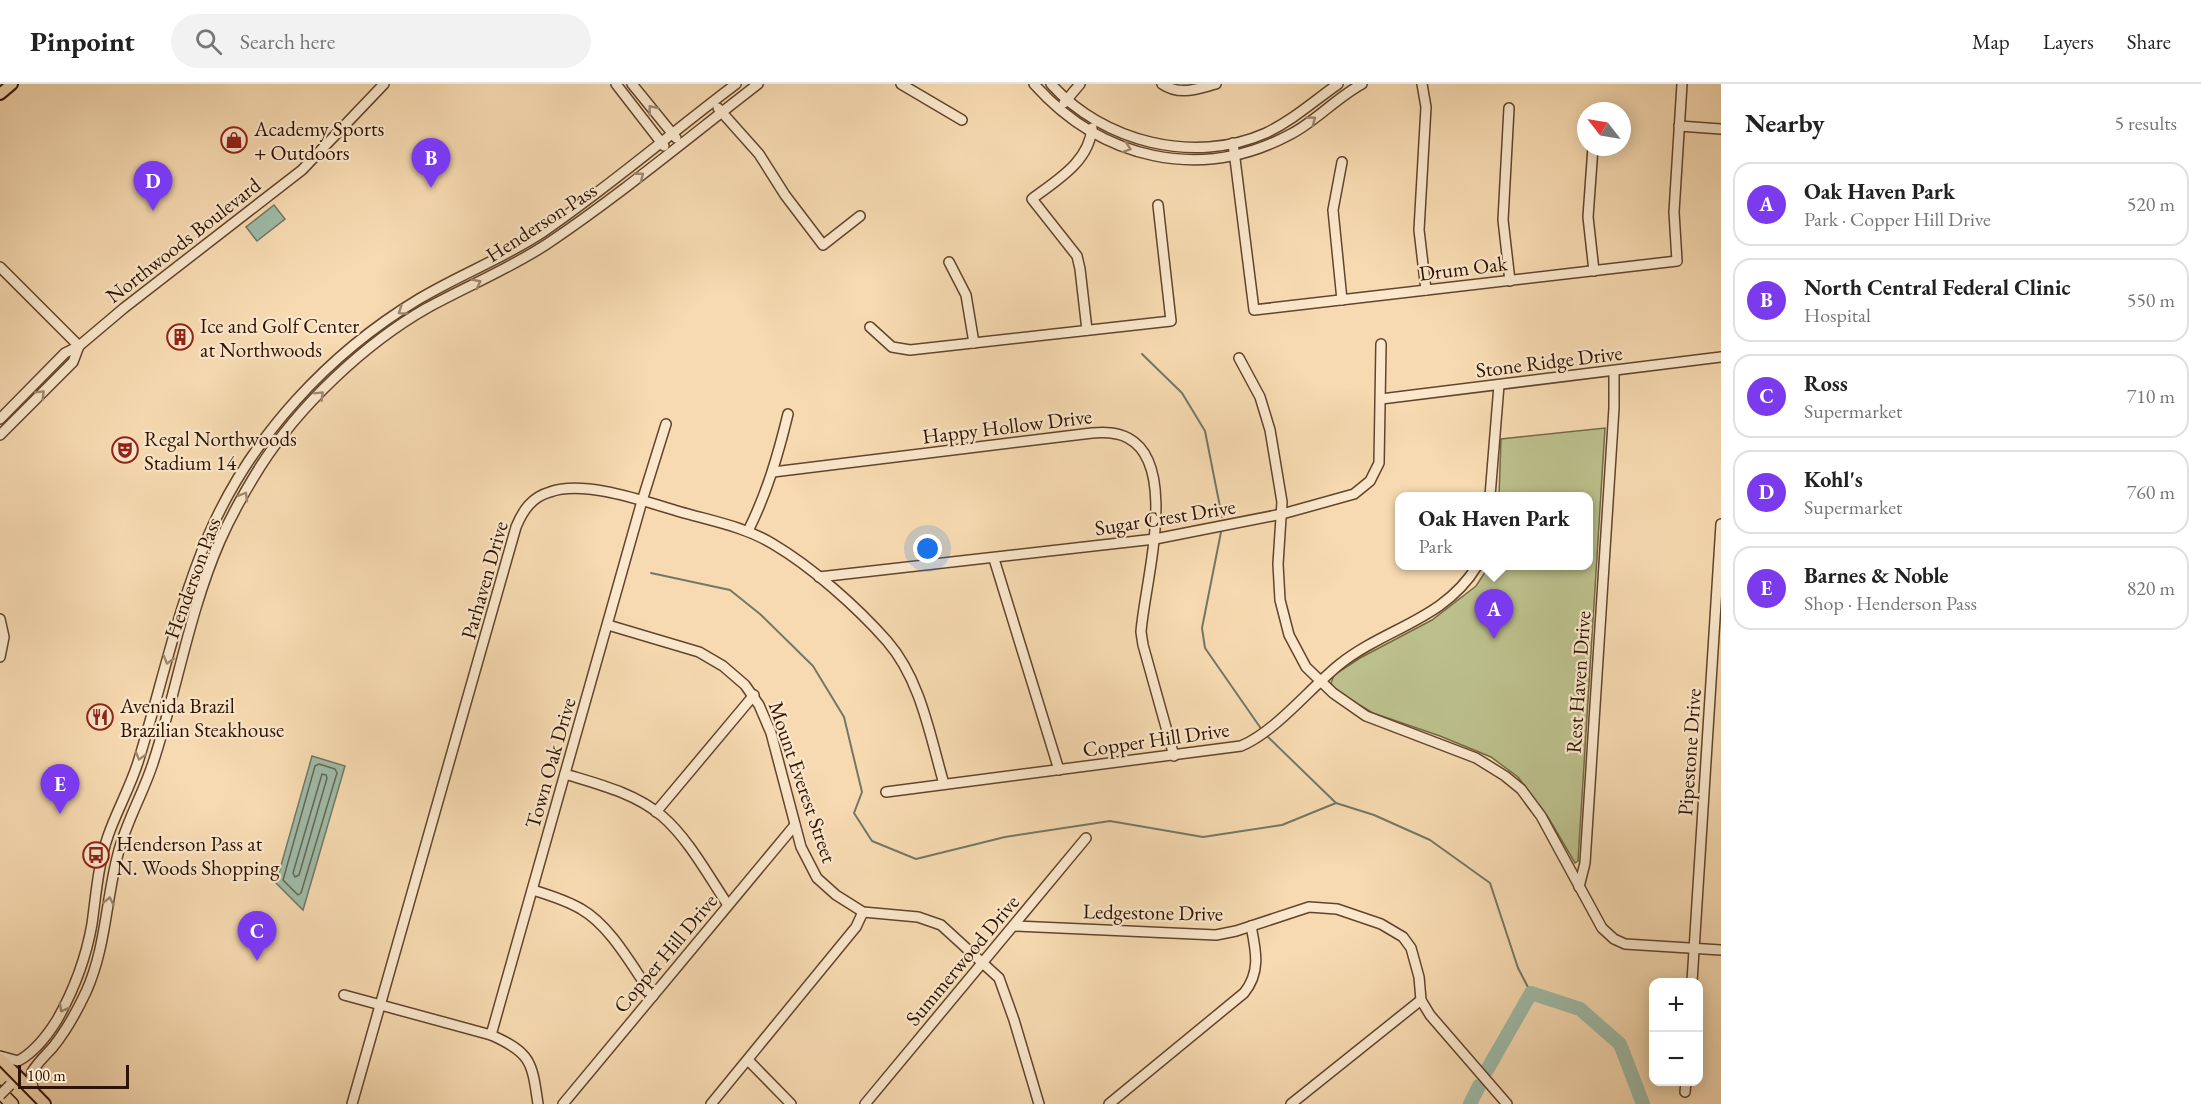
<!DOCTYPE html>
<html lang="en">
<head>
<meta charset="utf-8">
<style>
	body { margin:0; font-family:"EB Garamond",serif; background:#f2f2f2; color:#222 }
	.controls { position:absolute; right:18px; bottom:18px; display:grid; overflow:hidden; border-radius:12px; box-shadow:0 3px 15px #0003 }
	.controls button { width:54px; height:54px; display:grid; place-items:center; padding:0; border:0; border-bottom:2px solid #e0e0e0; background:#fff; color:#222; font:30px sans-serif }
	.compass { position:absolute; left:1577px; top:18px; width:54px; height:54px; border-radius:50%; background:#fff; box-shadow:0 3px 15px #0003; rotate:301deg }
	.scale { position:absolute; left:18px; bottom:15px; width:111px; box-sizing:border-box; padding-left:6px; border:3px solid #2f1300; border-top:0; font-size:16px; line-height:21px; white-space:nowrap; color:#2f1300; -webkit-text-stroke:4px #fae7cc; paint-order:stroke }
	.you { position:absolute; left:928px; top:465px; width:21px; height:21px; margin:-15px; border:4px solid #fff; border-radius:50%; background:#1a73e8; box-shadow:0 0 0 9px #1a73e833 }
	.badge { display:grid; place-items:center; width:39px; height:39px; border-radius:50%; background:#7c3aed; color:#fff; font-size:20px; font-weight:700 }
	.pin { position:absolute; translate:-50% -50px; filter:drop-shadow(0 2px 3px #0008) }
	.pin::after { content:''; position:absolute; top:32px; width:21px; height:18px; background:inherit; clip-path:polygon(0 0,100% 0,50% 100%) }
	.popup { position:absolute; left:1395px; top:408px; width:198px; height:78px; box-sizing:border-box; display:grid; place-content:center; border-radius:12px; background:#fff; filter:drop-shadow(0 2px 4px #0005); font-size:20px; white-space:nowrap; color:#767676 }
	.popup b { font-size:22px; color:#222 }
	.popup::after { content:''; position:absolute; left:50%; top:100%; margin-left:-12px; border:12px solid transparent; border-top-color:#fff }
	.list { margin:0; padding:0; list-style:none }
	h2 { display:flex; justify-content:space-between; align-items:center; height:78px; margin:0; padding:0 24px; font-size:26px }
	h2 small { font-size:20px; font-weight:400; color:#767676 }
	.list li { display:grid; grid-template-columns:39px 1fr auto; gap:18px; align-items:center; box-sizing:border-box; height:84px; margin:0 12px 12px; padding:0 12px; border:2px solid #e0e0e0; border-radius:18px }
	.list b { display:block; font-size:22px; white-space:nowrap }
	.list p { margin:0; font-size:20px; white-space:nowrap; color:#767676 }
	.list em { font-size:20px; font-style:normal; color:#767676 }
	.icon { flex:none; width:33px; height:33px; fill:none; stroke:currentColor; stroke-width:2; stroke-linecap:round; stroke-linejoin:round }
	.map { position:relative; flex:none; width:1721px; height:1020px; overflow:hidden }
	header { display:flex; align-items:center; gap:36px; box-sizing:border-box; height:84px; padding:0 30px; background:#fff; border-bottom:2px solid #e0e0e0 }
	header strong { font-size:28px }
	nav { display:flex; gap:33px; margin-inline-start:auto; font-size:21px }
	.search { width:420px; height:54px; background:#f2f2f2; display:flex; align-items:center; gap:15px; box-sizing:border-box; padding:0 21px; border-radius:33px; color:#767676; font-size:22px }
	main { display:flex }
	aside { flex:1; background:#fff }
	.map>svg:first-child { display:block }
</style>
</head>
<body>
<header>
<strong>Pinpoint</strong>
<div class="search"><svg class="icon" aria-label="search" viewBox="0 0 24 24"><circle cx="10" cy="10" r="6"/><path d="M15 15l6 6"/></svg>Search here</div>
<nav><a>Map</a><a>Layers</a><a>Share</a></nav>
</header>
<main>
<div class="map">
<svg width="1721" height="1020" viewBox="0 0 1721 1020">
	<rect width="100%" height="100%" fill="#f7dab1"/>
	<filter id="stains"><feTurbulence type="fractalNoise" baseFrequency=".00333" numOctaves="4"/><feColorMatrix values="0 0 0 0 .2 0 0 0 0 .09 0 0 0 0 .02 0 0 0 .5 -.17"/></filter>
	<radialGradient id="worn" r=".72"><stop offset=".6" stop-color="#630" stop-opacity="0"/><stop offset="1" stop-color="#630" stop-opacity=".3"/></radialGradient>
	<polygon fill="#bcc08c" stroke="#766a46" stroke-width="1.5" points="1605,344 1578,777 1575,779 1548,733 1518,693 1491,673 1440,652 1373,629 1334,606 1331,599 1334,591 1360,574 1432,536 1476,502 1489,482 1588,482 1588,412 1499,412 1501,355"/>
	<g fill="#9ebba8" stroke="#727865" stroke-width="1.5">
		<polygon points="274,121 285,135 257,157 246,143"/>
		<polygon points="312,672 345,682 303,826 276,799"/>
	</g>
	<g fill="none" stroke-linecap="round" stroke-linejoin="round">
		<g stroke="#666754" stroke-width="1.5">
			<polygon points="319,680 335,685 337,689 301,809 298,811 283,796 315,682"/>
			<polygon points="322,690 326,691 327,694 299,791 295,793 293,789"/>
		</g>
		<g stroke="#727865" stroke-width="2">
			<polyline points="1142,270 1182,309 1205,347 1222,433"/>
			<polyline points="1221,448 1202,544 1205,564 1262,646"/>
			<polyline points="651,489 730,506 760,530 813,582 844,633 862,708 854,729 872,757 916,775 1005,753 1110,737 1203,753 1282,741 1336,719 1374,731 1430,756 1490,799 1518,884 1531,909"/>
			<polyline points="1267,652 1336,719"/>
		</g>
		<g stroke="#9ebba8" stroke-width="14">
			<polyline points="1487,986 1531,909 1580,925 1620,960 1643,1020"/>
			<polyline points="1470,1020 1479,1002"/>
		</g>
		<g stroke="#61452c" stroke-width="12">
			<g id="minor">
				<polyline points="616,0 664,62"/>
				<polyline points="632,0 676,54"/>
				<polyline points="901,0 962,36"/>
				<path d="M 1034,0 C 1101,75 1200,99 1291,50 C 1316,37 1336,14 1362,0"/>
				<path d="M 1051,0 C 1103,58 1194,81 1266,49 C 1293,36 1314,17 1338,0"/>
				<path d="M 1162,0 C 1180,12 1196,5 1216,0"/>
				<polyline points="1422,0 1426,23 1419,146 1426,206"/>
				<polyline points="1064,19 1080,0"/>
				<polyline points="718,24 759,70 785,111 823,161 860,132"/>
				<polyline points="1509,24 1503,136 1510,197"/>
				<polyline points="1679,42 1721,45"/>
				<polyline points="1233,59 1254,226 1677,177 1674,128 1682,0"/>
				<polyline points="1593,63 1588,133 1594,187"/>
				<polyline points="1342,78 1333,126 1342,216"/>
				<polyline points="949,178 966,211 974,259"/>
				<polyline points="0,183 79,262"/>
				<polyline points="870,243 892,263 910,266 1171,237 1158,121"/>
				<path d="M 1087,246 L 1080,185 L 1077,172 L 1032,115 C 1057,96 1089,78 1092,44"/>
				<polyline points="1239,274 1260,313 1270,346 1282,418 1278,480 1280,516 1289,551 1306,583 1333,609 1366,632 1476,674 1505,692 1521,705 1541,732 1602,844 1614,855 1625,860 1721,866"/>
				<polyline points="1381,315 1721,273"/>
				<polyline points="0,335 65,269 79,262 124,224 302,86 384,0"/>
				<polyline points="0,351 73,278 79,262"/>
				<path d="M 773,388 L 1092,349 C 1105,348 1117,348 1128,354 C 1180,381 1144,502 1141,548 L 1143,561 L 1174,672"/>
				<polyline points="1490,412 1499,301"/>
				<path d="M 748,447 C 767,409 778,371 788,330"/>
				<polyline points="994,475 1059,686"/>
				<polyline points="819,493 1155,455 1282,430 1354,410 1370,397 1379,379 1381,260"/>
				<polyline points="0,535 4,553 0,573"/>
				<polyline points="608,541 699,568 723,582 745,601 759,621 771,649 801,763 817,794 836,811 863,828 918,833 941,841 999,894 1014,936 1039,1020"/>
				<path d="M 565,690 C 598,700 635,709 662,732 C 688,754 709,793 728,821"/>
				<path d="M 886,708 L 1241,662 C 1275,648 1310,604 1340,580 C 1387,543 1444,536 1477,482"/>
				<polyline points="656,728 754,611"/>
				<polyline points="1579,803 1585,779 1614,324 1614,287"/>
				<path d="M 533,806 C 549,811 566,816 581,825 C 611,842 633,884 653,912"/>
				<polyline points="1014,842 1216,851 1236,847 1309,823 1337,825 1381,840 1403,853 1411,864 1419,893 1421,916 1430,931 1507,1020"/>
				<polyline points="1692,898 1721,440"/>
				<path d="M 344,911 L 491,951 C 532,969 532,979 538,1020"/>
				<polyline points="491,951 642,417 666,340"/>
				<path d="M 0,972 L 18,977 C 35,968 47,952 57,936 C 74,906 86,874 92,840 C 96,811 98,781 108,752 C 117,726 131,702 139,675 C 162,600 178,522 209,450 C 251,353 329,269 419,215 C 459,191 504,174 543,148 C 610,102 671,49 736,0"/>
				<polyline points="748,976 791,1020"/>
				<polyline points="1685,1008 1686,998"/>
				<path d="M 34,1009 L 31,994 L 32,988 C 38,978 46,971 53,963 C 66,947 77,927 86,908 C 106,864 106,815 118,770 C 126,738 143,710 153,679 C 177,606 189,528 220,457 C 231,432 245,407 260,383 C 299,322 364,260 427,224 C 467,202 509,185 547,160 C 620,111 688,54 758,0"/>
				<path d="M 352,1020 L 516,443 C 523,426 532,413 550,408 C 587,395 651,420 688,430 C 717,438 747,444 773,460 C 812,483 857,523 887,557 C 921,596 930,652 944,700"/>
				<polyline points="563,1020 795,741"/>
				<polyline points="711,1020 856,843 863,828"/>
				<polyline points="865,1020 1086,754"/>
				<path d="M 1109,1020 L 1244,909 C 1261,888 1256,867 1251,842"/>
				<polyline points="1291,1020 1421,916"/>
			</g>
		</g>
		<g stroke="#2f1300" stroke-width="14">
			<g id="major">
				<polyline points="0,10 12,0"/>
				<polyline points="0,974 45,1020"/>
			</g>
		</g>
		<g stroke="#2f1300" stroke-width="15">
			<polyline id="highway" points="0,1008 12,1020"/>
		</g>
		<use href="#minor" stroke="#fae7cc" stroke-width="9"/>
		<use href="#major" stroke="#f7dab1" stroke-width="10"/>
		<use href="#highway" stroke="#f7dab1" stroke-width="12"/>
		<g stroke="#61452c" stroke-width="12" stroke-linecap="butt">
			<polyline id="minor-bridge" points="0,1011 10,1001"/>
		</g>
		<use href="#minor-bridge" stroke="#fae7cc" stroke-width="9"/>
	</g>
	<defs><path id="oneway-chevron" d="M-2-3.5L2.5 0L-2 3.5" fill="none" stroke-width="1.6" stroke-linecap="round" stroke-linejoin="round" transform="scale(1.5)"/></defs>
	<g stroke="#9f8870">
		<use href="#oneway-chevron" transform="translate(652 25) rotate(-129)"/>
		<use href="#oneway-chevron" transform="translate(1312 36) rotate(-37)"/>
		<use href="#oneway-chevron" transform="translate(1127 64) rotate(18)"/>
		<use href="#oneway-chevron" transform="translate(640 92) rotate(-38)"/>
		<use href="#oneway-chevron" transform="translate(477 199) rotate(-27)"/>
		<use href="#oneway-chevron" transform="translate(402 227) rotate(146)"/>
		<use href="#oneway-chevron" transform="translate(41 310) rotate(-45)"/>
		<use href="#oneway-chevron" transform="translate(320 311) rotate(-45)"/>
		<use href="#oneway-chevron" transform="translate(244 412) rotate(-60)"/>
		<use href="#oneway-chevron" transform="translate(168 576) rotate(106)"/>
		<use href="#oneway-chevron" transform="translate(140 672) rotate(106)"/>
		<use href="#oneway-chevron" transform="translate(109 817) rotate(-79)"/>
		<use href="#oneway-chevron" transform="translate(63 924) rotate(119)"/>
	</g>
	<defs>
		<g id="shop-ring" transform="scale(1.35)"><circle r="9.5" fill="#fae7cc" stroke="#8f2418" stroke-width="1.5"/><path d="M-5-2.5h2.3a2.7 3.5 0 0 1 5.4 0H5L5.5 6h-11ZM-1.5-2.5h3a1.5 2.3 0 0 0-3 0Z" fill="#8f2418"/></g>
		<g id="building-ring" transform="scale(1.35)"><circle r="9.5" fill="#fae7cc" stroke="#8f2418" stroke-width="1.5"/><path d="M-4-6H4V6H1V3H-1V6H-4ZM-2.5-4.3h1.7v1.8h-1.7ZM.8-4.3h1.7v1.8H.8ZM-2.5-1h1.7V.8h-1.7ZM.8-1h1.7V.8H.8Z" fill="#8f2418"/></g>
		<g id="theatre-ring" transform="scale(1.35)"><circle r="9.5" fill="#fae7cc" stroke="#8f2418" stroke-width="1.5"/><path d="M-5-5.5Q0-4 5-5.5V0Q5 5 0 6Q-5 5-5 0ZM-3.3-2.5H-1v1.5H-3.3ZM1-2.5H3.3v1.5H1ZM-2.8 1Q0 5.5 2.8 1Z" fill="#8f2418"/></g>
		<g id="restaurant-ring" transform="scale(1.35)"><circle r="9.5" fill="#fae7cc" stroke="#8f2418" stroke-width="1.5"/><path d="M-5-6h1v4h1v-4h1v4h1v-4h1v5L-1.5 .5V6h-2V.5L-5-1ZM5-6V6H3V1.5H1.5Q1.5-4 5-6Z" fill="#8f2418"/></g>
		<g id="bus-ring" transform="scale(1.35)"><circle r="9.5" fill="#fae7cc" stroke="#8f2418" stroke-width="1.5"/><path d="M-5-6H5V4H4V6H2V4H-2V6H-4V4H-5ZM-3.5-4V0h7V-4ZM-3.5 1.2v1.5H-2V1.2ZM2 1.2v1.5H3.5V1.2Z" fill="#8f2418"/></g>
	</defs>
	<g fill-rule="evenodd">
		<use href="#shop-ring" x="234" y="56"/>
		<use href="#building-ring" x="180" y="253"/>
		<use href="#theatre-ring" x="125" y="366"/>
		<use href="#restaurant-ring" x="100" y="633"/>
		<use href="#bus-ring" x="96" y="771"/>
	</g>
	<g text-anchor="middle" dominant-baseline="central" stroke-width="4.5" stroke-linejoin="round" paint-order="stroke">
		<g font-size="21" fill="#2f1300" stroke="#fae7cc" text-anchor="start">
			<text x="254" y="44">Academy Sports<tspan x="254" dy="24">+ Outdoors</tspan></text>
			<text x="200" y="241">Ice and Golf Center<tspan x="200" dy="24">at Northwoods</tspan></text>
			<text x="144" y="354">Regal Northwoods<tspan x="144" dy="24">Stadium 14</tspan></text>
			<text x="120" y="621">Avenida Brazil<tspan x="120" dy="24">Brazilian Steakhouse</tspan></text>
			<text x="116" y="759">Henderson Pass at<tspan x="116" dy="24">N. Woods Shopping</tspan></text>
		</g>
		<g font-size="21" fill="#2f1300" stroke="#fae7cc">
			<text transform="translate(541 138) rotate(-33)">Henderson Pass</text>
			<text transform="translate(183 156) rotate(-38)">Northwoods Boulevard</text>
			<text transform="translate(1463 184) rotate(-7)">Drum Oak</text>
			<text transform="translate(1549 277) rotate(-7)">Stone Ridge Drive</text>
			<text transform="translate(1007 342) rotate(-7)">Happy Hollow Drive</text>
			<text transform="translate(1165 433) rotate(-9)">Sugar Crest Drive</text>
			<text transform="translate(192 494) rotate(-70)">Henderson Pass</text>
			<text transform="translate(484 496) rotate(-74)">Parhaven Drive</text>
			<text transform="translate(1578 598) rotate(-86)">Rest Haven Drive</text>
			<text transform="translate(1156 655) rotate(-8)">Copper Hill Drive</text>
			<text transform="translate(1689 668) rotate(-86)">Pipestone Drive</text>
			<text transform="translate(550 679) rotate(-74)">Town Oak Drive</text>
			<text transform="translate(803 698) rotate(71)">Mount Everest Street</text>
			<text transform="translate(1153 828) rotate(1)">Ledgestone Drive</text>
			<text transform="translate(665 869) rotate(-50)">Copper Hill Drive</text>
			<text transform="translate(962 876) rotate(-50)">Summerwood Drive</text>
		</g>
	</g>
	<rect width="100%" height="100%" filter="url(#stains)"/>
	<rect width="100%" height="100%" fill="url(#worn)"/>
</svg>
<div class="controls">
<button>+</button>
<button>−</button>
</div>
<svg class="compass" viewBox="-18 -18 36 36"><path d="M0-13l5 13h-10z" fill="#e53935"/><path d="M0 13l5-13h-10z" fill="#767676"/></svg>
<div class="scale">100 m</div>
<div class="you"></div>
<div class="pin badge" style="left:1494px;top:555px">A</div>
<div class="popup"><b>Oak Haven Park</b>Park</div>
<div class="pin badge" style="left:431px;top:104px">B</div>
<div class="pin badge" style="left:257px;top:877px">C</div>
<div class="pin badge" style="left:153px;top:127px">D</div>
<div class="pin badge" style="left:60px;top:730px">E</div>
</div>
<aside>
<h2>Nearby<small>5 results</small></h2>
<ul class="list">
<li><span class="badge">A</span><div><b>Oak Haven Park</b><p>Park · Copper Hill Drive</p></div><em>520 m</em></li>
<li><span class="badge">B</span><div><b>North Central Federal Clinic</b><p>Hospital</p></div><em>550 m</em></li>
<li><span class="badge">C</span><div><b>Ross</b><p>Supermarket</p></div><em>710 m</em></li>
<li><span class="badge">D</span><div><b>Kohl's</b><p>Supermarket</p></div><em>760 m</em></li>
<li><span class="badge">E</span><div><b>Barnes &amp; Noble</b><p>Shop · Henderson Pass</p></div><em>820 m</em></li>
</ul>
</aside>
</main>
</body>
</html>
